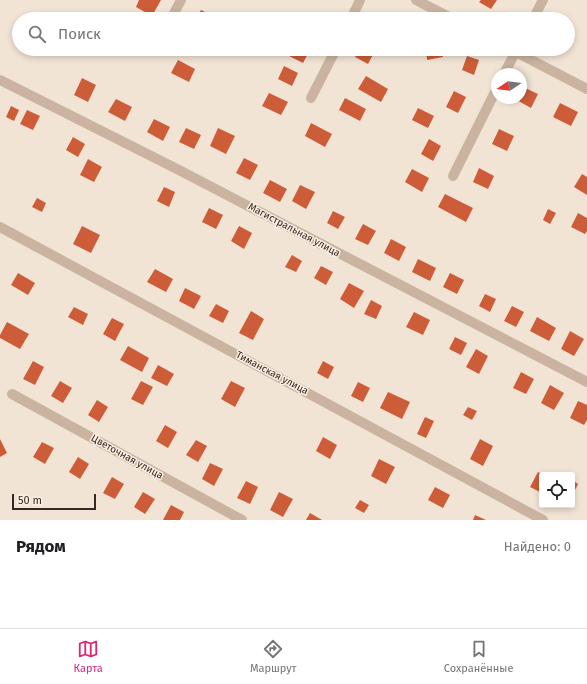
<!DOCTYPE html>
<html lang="ru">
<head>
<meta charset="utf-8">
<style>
	body { margin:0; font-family:"Fira Sans",sans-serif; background:#f2f2f2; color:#202124 }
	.controls { position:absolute; right:12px; bottom:12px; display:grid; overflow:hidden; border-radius:4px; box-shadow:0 2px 6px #0003 }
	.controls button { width:36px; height:36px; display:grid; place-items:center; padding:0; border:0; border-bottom:1px solid #e0e0e0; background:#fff; color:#202124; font:20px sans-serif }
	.compass { position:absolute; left:491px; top:68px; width:36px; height:36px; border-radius:50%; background:#fff; box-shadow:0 2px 6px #0003; rotate:257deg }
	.scale { position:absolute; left:12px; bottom:10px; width:84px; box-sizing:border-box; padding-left:4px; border:2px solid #332924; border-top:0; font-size:11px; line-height:14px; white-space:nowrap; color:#332924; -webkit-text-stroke:3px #faeee1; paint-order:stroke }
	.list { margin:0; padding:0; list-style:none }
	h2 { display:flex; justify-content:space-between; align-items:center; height:52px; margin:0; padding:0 16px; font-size:17px }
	h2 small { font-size:13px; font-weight:400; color:#757577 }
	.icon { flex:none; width:22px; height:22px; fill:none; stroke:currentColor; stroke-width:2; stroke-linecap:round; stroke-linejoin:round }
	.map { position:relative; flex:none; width:587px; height:520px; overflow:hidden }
	.search { position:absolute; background:#fff; box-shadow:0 2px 6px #0003; left:12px; right:12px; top:12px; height:44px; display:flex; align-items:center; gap:10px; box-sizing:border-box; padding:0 14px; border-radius:22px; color:#757577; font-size:15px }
	.sheet { height:108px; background:#fff }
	nav { display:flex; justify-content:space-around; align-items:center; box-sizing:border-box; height:56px; border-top:1px solid #e0e0e0; background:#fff; font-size:11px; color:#757577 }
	nav a { display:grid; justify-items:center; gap:2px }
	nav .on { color:#db2777 }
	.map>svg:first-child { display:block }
</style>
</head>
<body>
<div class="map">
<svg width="587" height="520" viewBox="0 0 587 520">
	<rect width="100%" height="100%" fill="#f2e4d5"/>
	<g fill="#cd5d38">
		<polygon points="139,0 161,0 152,16 136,7"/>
		<polygon points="481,0 497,0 491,9 479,2"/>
		<polygon points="201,10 220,19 196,19"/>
		<polygon points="305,13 318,19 302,19"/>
		<polygon points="292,49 310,50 303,63 289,56"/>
		<polygon points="359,49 371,49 375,51 368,64 355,57"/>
		<polygon points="426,49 442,49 443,57 427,60"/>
		<polygon points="467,56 479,60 474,75 462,70"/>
		<polygon points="178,60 195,69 189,82 171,73"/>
		<polygon points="284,66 298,73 292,86 278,79"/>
		<polygon points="366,76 388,89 381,102 358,89"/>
		<polygon points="82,78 96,85 88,102 74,95"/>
		<polygon points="521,86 538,94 531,108 515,99 515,98 521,98"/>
		<polygon points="454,91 466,97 458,113 446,107"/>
		<polygon points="269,93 288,102 281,115 262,106"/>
		<polygon points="345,98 366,109 360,121 339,110"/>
		<polygon points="116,99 132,107 125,121 108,112"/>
		<polygon points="560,103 578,112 571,126 553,117"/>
		<polygon points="11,106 19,110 14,121 6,117"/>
		<polygon points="418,108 434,116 428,128 412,120"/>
		<polygon points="27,110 40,116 33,130 20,124"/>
		<polygon points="154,119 170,127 163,141 147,132"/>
		<polygon points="311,123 332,134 325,147 305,136"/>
		<polygon points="186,128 201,135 194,149 179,142"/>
		<polygon points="218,128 235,136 226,154 210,146"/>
		<polygon points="499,129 514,136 507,151 492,144"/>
		<polygon points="73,137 85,144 78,157 66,150"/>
		<polygon points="429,139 441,146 433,161 421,154"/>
		<polygon points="244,158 258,165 250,180 236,173"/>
		<polygon points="88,159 102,167 94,182 80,175"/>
		<polygon points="479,168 494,176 488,189 473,182"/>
		<polygon points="412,169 429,178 422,192 405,182"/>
		<polygon points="582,174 587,177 587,195 574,187"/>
		<polygon points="270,180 287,189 280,202 263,193"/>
		<polygon points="300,185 315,192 306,209 292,201"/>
		<polygon points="164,187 175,192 169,207 157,201"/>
		<polygon points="445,194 473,208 466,222 438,207"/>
		<polygon points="37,198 46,203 42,212 32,207"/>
		<polygon points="209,208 223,215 216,229 202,222"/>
		<polygon points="548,209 556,213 550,224 543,220"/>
		<polygon points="333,211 345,217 338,229 327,223"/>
		<polygon points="578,213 587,218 587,231 585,234 571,227"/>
		<polygon points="363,224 376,231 368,245 355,239"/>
		<polygon points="82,226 100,235 91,253 73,244"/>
		<polygon points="239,226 252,233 244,249 231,241"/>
		<polygon points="391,239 406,247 399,261 384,253"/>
		<polygon points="292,255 302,261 296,272 285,267"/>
		<polygon points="418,259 436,268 430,281 412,272"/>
		<polygon points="321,266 333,272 326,285 314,278"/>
		<polygon points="155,269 173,279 166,292 147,282"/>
		<polygon points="18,273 35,283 28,295 11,285"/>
		<polygon points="450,273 464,280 457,294 443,287"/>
		<polygon points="349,283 364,291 354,308 340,299"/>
		<polygon points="185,288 201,296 194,309 179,301"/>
		<polygon points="485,294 496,299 490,312 479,306"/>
		<polygon points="371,300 382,306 376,319 364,314"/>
		<polygon points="216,304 229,311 223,323 209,316"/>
		<polygon points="512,306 524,312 516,327 504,321"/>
		<polygon points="74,307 88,314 83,325 68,317"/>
		<polygon points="251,311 264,319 253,340 239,333"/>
		<polygon points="414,312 430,320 423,335 406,327"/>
		<polygon points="537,317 556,328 549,341 530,331"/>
		<polygon points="112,318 124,324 115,341 103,334"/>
		<polygon points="7,322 29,334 20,349 0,338 0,335"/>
		<polygon points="570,331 584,339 574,356 561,349"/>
		<polygon points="455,337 467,343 461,355 449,349"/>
		<polygon points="128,346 149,358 142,372 120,360"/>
		<polygon points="476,349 488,356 479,374 466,367"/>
		<polygon points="33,361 44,367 35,385 23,379"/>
		<polygon points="323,361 334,367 328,379 317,373"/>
		<polygon points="158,365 174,374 167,386 151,378"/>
		<polygon points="521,372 534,379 526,394 513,388"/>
		<polygon points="60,381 72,388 63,403 51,396"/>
		<polygon points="141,381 153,387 143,405 131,399"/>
		<polygon points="231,381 245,388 235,407 221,399"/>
		<polygon points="358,382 370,388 363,402 351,396"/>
		<polygon points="550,385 564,393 554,410 541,403"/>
		<polygon points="388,392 410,402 402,419 380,408"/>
		<polygon points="97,400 108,407 99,422 88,415"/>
		<polygon points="578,401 587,405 587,420 584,425 570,418"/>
		<polygon points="468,407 477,411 472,420 463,415"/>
		<polygon points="425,417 434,421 426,438 417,434"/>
		<polygon points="165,425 177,432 168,448 156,441"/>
		<polygon points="323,437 337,445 330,459 316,451"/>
		<polygon points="0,439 7,453 0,457"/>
		<polygon points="480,439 493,446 483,466 470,459"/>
		<polygon points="196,440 207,446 198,462 186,455"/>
		<polygon points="42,442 54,448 45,464 33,457"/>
		<polygon points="78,457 89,464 80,479 69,472"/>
		<polygon points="379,459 395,467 386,484 371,476"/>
		<polygon points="210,463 223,469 214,486 202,479"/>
		<polygon points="538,472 542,474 542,493 530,487"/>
		<polygon points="112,477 124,484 115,499 103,493"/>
		<polygon points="572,480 578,484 572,496"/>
		<polygon points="246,481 258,487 250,504 237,498"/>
		<polygon points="435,487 450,495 443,508 428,500"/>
		<polygon points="143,492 155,499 145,514 134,507"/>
		<polygon points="279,492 293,499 283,517 270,510"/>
		<polygon points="360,500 369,505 364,513 355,508"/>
		<polygon points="171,505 184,512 180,520 163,520"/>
		<polygon points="310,513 322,520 306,520"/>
		<polygon points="475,515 486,520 473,520"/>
	</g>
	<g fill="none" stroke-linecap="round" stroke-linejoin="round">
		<g stroke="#cab4a1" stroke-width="10">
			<polyline points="416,0 453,19"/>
			<polyline points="171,19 181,0"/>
			<polyline points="351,19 360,0"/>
			<polyline points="533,19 543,0"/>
			<polyline points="510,49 587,89"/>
			<polyline points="504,74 517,49"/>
			<polyline points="0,80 179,170 587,382"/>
			<polyline points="311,98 336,49"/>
			<polyline points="453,176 497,88"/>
			<polyline points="0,227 543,520"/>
			<polyline points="12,394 242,520"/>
		</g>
	</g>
	<g text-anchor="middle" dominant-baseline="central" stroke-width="3" stroke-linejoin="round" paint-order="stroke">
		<g font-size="10" fill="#332924" stroke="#faeee1">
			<text transform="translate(294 230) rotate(28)">Магистральная улица</text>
			<text transform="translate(272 373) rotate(28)">Тиманская улица</text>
			<text transform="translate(127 457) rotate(29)">Цветочная улица</text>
		</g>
	</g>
</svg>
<div class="controls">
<button><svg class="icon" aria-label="locate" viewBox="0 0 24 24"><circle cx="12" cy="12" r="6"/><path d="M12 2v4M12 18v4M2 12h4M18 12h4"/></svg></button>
</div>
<svg class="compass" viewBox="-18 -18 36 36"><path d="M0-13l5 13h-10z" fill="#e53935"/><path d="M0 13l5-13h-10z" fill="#757577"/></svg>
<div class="scale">50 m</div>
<div class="search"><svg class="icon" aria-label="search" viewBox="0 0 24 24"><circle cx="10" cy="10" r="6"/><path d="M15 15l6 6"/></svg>Поиск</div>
</div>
<section class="sheet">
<h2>Рядом<small>Найдено: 0</small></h2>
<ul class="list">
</ul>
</section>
<nav>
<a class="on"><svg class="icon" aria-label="map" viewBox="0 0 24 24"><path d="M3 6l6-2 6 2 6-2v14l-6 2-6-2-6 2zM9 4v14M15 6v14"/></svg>Карта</a>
<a><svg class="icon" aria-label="directions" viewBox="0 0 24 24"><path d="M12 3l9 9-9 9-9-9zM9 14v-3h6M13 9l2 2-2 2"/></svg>Маршрут</a>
<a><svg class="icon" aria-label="saved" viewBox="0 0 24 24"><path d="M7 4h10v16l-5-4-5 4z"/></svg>Сохранённые</a>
</nav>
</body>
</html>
